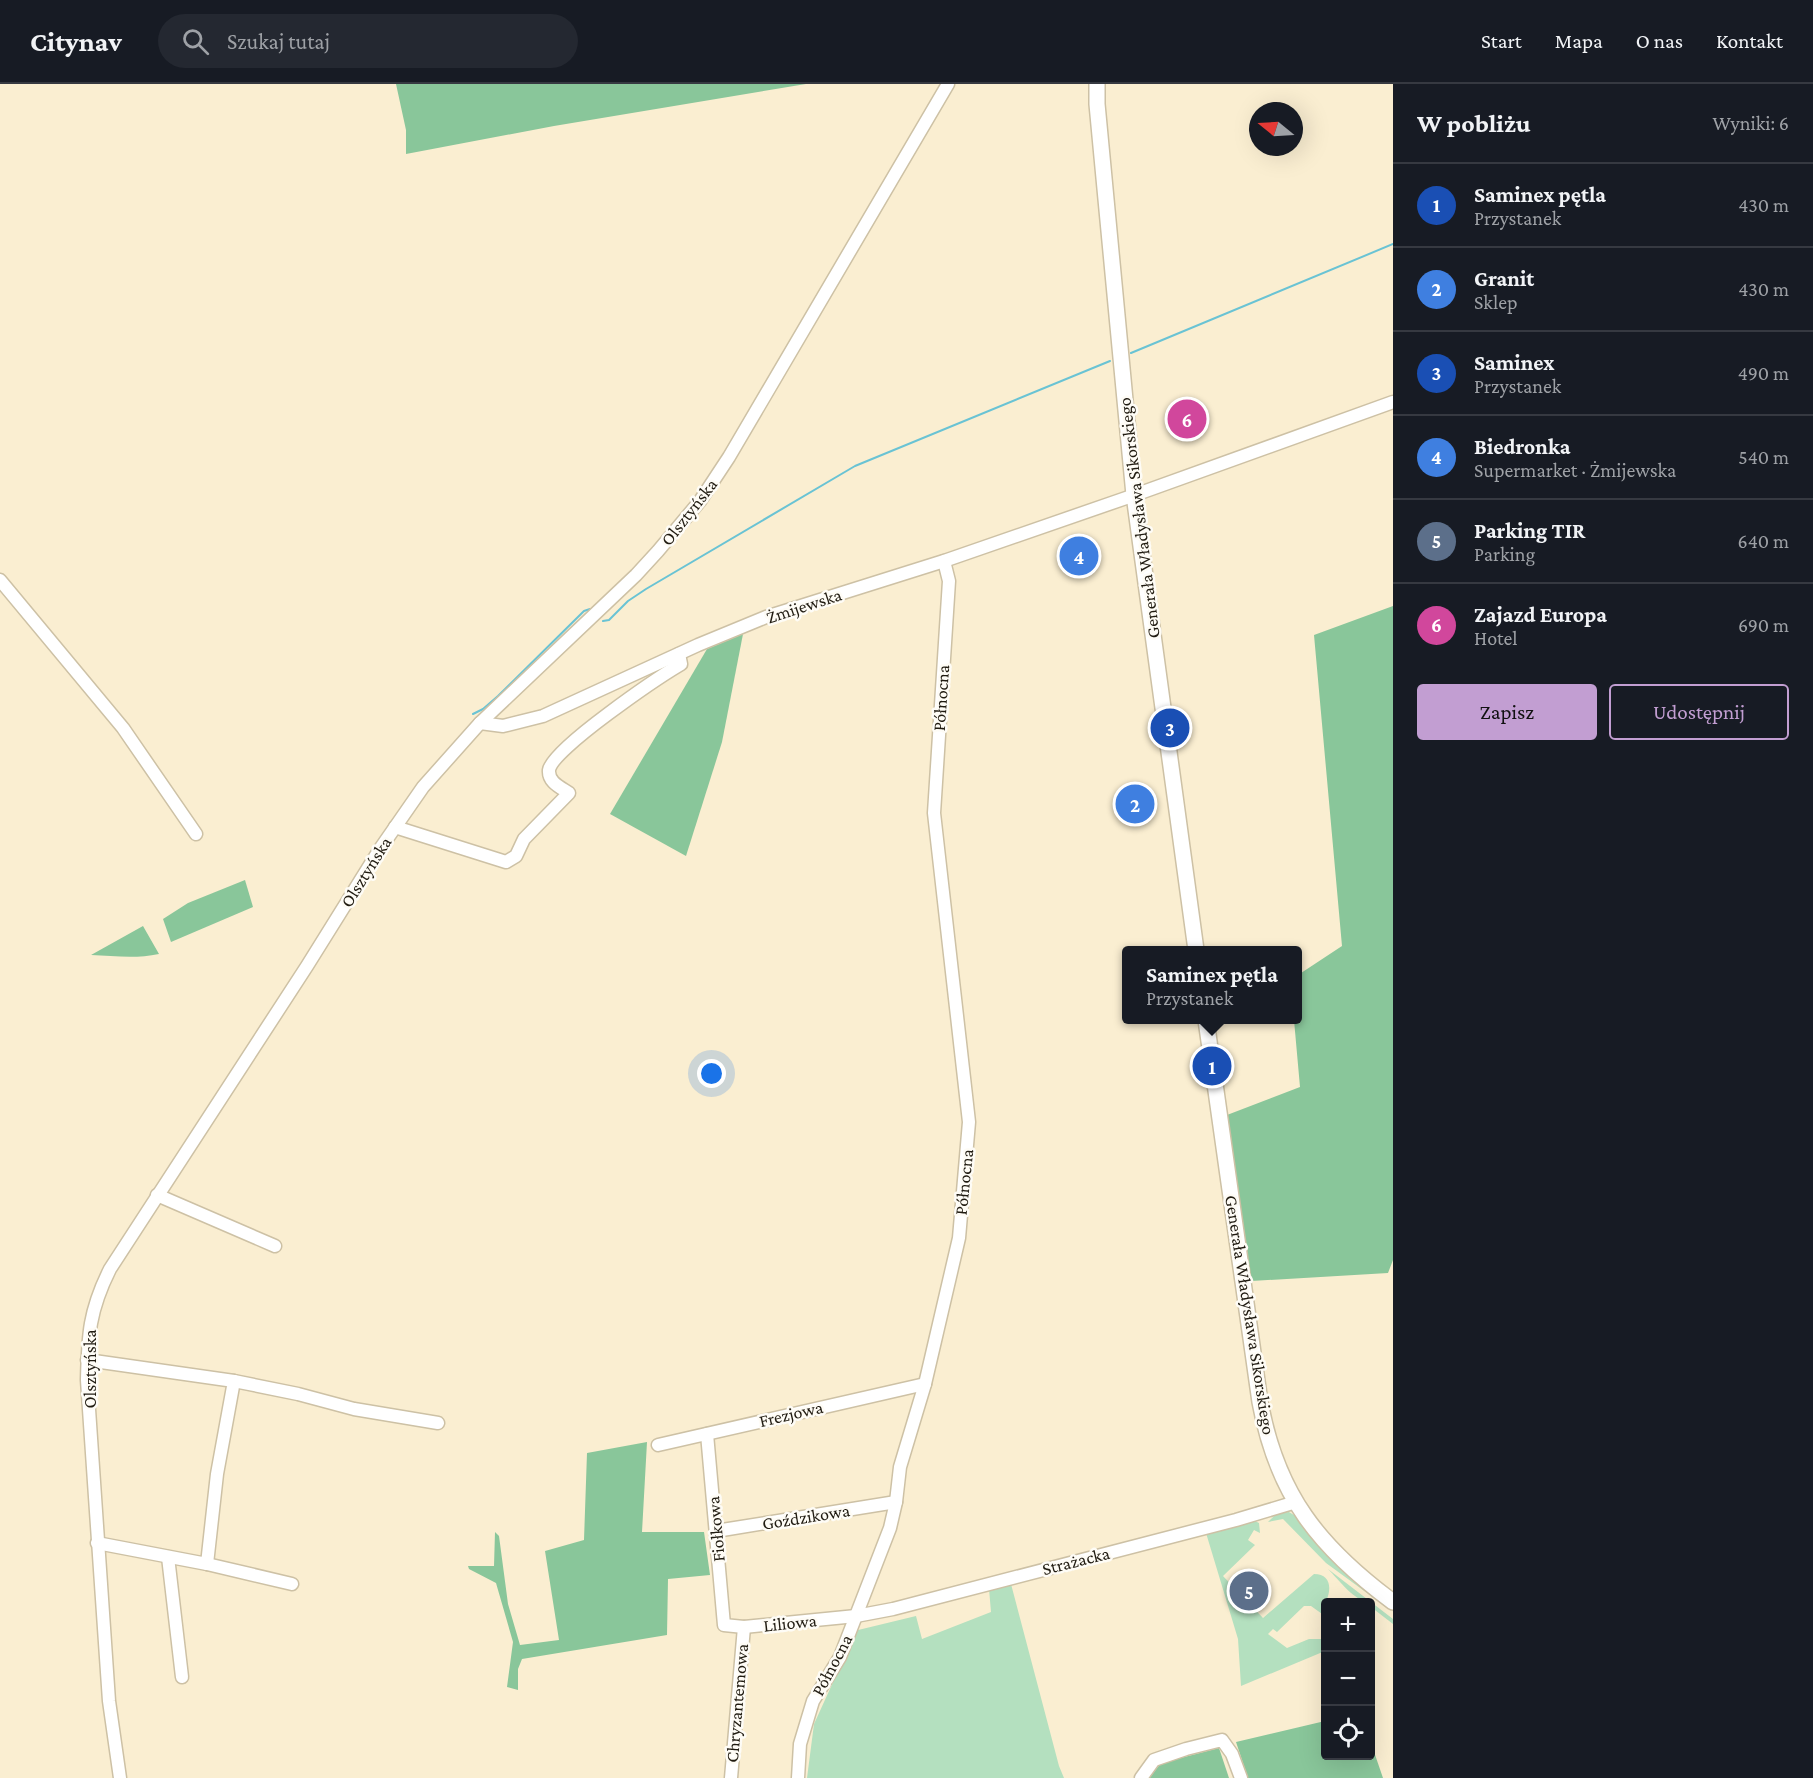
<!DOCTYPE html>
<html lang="pl">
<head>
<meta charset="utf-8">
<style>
	body { margin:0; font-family:"Crimson Pro",serif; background:#242831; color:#f1f3f6 }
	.controls { position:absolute; right:18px; bottom:18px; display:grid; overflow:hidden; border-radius:6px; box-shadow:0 6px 24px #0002 }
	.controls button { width:54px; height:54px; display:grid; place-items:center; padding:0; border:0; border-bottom:2px solid #363941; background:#171b24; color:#f1f3f6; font:30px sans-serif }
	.compass { position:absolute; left:1249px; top:18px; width:54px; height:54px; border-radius:50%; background:#171b24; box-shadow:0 6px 24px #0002; rotate:288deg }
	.you { position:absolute; left:712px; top:990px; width:21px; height:21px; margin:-15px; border:4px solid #fff; border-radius:50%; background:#1a73e8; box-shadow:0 0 0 9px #1a73e833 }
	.badge { display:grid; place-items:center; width:39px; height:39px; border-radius:50%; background:#c29ed2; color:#fff; font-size:20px; font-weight:700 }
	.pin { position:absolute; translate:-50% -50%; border:3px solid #fff; box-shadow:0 2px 6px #0006 }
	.popup { position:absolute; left:1122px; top:862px; width:180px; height:78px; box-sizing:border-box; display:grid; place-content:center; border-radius:6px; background:#171b24; filter:drop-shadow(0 2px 4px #0005); font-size:20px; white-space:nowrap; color:#9ea1a6 }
	.popup b { font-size:22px; color:#f1f3f6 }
	.popup::after { content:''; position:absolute; left:50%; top:100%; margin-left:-12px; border:12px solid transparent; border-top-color:#171b24 }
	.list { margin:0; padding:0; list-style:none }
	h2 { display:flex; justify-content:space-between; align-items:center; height:78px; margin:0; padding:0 24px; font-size:26px }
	h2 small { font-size:20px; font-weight:400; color:#9ea1a6 }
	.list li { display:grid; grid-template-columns:39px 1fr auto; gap:18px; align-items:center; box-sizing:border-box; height:84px; padding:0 24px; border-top:2px solid #363941 }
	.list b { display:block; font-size:22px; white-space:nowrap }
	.list p { margin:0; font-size:20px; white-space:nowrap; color:#9ea1a6 }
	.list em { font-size:20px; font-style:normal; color:#9ea1a6 }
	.actions { display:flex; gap:12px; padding:18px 24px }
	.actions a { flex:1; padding:14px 0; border:2px solid #c29ed2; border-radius:6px; text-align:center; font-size:21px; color:#c29ed2 }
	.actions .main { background:#c29ed2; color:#111 }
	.icon { flex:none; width:33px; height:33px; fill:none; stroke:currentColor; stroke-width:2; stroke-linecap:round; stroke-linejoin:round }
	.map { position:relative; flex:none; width:1393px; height:1694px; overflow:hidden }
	header { display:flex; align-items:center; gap:36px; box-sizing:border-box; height:84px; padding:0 30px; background:#171b24; border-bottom:2px solid #363941 }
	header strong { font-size:28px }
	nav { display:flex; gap:33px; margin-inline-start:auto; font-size:21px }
	.search { width:420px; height:54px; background:#242831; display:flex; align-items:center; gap:15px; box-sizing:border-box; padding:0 21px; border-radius:33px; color:#9ea1a6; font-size:22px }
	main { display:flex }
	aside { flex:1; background:#171b24 }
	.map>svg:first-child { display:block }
</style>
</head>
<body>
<header>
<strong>Citynav</strong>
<div class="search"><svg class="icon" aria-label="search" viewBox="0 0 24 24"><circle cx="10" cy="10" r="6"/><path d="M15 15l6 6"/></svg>Szukaj tutaj</div>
<nav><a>Start</a><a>Mapa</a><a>O nas</a><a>Kontakt</a></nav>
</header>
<main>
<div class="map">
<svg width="1393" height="1694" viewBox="0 0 1393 1694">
	<rect width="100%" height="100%" fill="#faeed1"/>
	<g fill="#b4e0bf">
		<polygon points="1289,1428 1297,1433 1339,1480 1393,1528 1326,1479 1283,1435 1268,1438 1277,1429"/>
		<path d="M 1253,1436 L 1259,1439 L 1260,1449 L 1254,1446 L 1248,1456 L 1255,1461 L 1223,1492 L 1263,1534 L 1314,1490 C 1329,1490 1332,1502 1327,1515 L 1331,1518 L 1326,1518 L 1325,1532 L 1311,1522 L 1304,1522 L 1277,1548 L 1273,1545 L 1268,1550 L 1287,1564 L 1309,1555 L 1325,1555 L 1325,1567 L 1241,1602 L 1238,1555 L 1206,1449 Z"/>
		<path d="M 1328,1485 L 1393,1535 L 1393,1540 L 1371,1523 L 1370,1518 C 1355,1518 1339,1496 1328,1485 Z"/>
		<polygon points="1011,1500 1059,1682 1064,1694 807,1694 814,1640 850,1561 854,1547 916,1532 922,1555 991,1528 989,1505"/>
	</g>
	<g fill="#89c69a">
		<polygon points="396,0 806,0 554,42 406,70 406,46"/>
		<polygon points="1393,522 1393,1176 1388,1189 1251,1197 1227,1031 1300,1003 1294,936 1298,936 1298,891 1342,862 1314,551"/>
		<polygon points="743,550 722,658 686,772 610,730 707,565"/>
		<polygon points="245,796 253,823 171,858 163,835 188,819"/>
		<path d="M 143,842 L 159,870 C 136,875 114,872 91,871 Z"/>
		<polygon points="647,1358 642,1448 704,1448 710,1491 668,1495 667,1551 522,1575 518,1585 518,1606 507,1603 513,1558 496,1499 469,1485 468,1482 494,1482 495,1448 499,1452 508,1520 520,1561 559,1556 545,1467 584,1456 587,1369"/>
		<polygon points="1325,1637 1326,1672 1370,1672 1371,1659 1383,1694 1248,1694 1236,1658"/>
		<polygon points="1219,1664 1229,1694 1149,1694 1161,1679"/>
	</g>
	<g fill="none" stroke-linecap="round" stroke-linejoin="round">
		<g stroke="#69c3d4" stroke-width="2">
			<polyline points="1131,269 1393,160"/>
			<polyline points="603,537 609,536 628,517 646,505 855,382 1110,277"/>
			<polyline points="473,630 483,625 498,612 584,527 590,525 592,526"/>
		</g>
		<g stroke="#cdc1a5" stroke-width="15">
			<g id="minor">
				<polyline points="0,496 123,644 196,750"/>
				<polyline points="480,639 503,642 543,632 698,561 766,533 944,477 1129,413 1393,318"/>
				<path d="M 395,743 L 506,778 L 516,772 L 524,755 L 569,709 C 560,703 548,698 549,686 C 552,665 659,593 681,580 L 679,570"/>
				<polyline points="157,1111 275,1162"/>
				<polyline points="87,1276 234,1297 217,1390 207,1480 97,1459"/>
				<polyline points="234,1297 298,1310 354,1325 438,1339"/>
				<polyline points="707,1350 724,1541 744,1543 856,1532 893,1525 1236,1436 1296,1418"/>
				<polyline points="658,1361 925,1300"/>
				<polyline points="716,1447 896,1418"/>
				<polyline points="168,1473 182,1593"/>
				<polyline points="207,1480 292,1500"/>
				<path d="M 120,1694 L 109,1617 L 87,1296 C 88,1251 89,1227 110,1185 L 307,882 L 380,765 L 423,703 L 480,639 L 636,491 L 658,467 L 700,417 L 729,373 L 948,0"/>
				<polyline points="731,1694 744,1543"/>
				<polyline points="798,1694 800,1660 813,1617 840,1573 890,1444 896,1418 900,1383 925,1300 959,1154 969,1038 934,729 949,497 944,477"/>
				<polyline points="1141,1694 1154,1676 1186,1665 1222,1656 1232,1670 1241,1694"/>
			</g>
		</g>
		<g stroke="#cdc1a5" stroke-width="18">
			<g id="major">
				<polyline points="1097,0 1097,20 1134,411 1196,866"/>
				<path d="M 1206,936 L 1260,1318 C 1277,1411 1319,1463 1393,1518"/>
			</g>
		</g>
		<use href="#minor" stroke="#fff" stroke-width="12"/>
		<use href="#major" stroke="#fff" stroke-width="15"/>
	</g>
	<g text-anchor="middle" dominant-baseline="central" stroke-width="5" stroke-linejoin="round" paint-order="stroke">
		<g font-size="18" fill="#201b11" stroke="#fefcf6">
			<text transform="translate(689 428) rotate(-52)">Olsztyńska</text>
			<text transform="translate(1139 434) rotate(-97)">Generała Władysława Sikorskiego</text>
			<text transform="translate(804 522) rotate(-18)">Żmijewska</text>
			<text transform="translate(941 614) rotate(-86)">Północna</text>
			<text transform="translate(366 788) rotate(-58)">Olsztyńska</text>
			<text transform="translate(964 1098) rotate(-84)">Północna</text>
			<text transform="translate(1250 1231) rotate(81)">Generała Władysława Sikorskiego</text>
			<text transform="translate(90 1285) rotate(-90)">Olsztyńska</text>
			<text transform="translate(791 1330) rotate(-13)">Frezjowa</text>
			<text transform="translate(806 1433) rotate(-9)">Goździkowa</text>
			<text transform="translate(716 1445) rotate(-95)">Fiołkowa</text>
			<text transform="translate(1076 1477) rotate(-14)">Strażacka</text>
			<text transform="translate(790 1539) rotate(-6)">Liliowa</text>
			<text transform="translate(832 1581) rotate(-62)">Północna</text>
			<text transform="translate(737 1619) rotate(-85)">Chryzantemowa</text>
		</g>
	</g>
</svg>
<div class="controls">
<button>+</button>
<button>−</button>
<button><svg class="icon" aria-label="locate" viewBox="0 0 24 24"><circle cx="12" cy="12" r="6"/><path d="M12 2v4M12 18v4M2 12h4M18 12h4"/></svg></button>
</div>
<svg class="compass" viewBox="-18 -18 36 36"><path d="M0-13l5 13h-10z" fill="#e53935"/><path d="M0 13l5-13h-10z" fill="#9ea1a6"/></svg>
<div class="you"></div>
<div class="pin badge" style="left:1212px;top:982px;background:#1a4fb4">1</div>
<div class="popup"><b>Saminex pętla</b>Przystanek</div>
<div class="pin badge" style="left:1135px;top:720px;background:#3f7fe0">2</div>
<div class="pin badge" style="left:1170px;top:644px;background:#1a4fb4">3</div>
<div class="pin badge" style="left:1079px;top:472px;background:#3f7fe0">4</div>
<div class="pin badge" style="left:1249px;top:1507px;background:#5c6f8a">5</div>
<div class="pin badge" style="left:1187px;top:335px;background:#d1479c">6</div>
</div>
<aside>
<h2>W pobliżu<small>Wyniki: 6</small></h2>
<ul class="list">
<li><span class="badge" style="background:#1a4fb4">1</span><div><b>Saminex pętla</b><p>Przystanek</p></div><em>430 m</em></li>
<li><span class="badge" style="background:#3f7fe0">2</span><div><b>Granit</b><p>Sklep</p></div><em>430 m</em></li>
<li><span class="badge" style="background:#1a4fb4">3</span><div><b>Saminex</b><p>Przystanek</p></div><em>490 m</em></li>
<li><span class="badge" style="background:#3f7fe0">4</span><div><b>Biedronka</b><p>Supermarket · Żmijewska</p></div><em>540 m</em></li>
<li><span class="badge" style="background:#5c6f8a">5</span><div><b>Parking TIR</b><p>Parking</p></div><em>640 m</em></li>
<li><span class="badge" style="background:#d1479c">6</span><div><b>Zajazd Europa</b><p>Hotel</p></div><em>690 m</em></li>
</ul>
<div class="actions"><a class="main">Zapisz</a><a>Udostępnij</a></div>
</aside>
</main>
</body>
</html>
